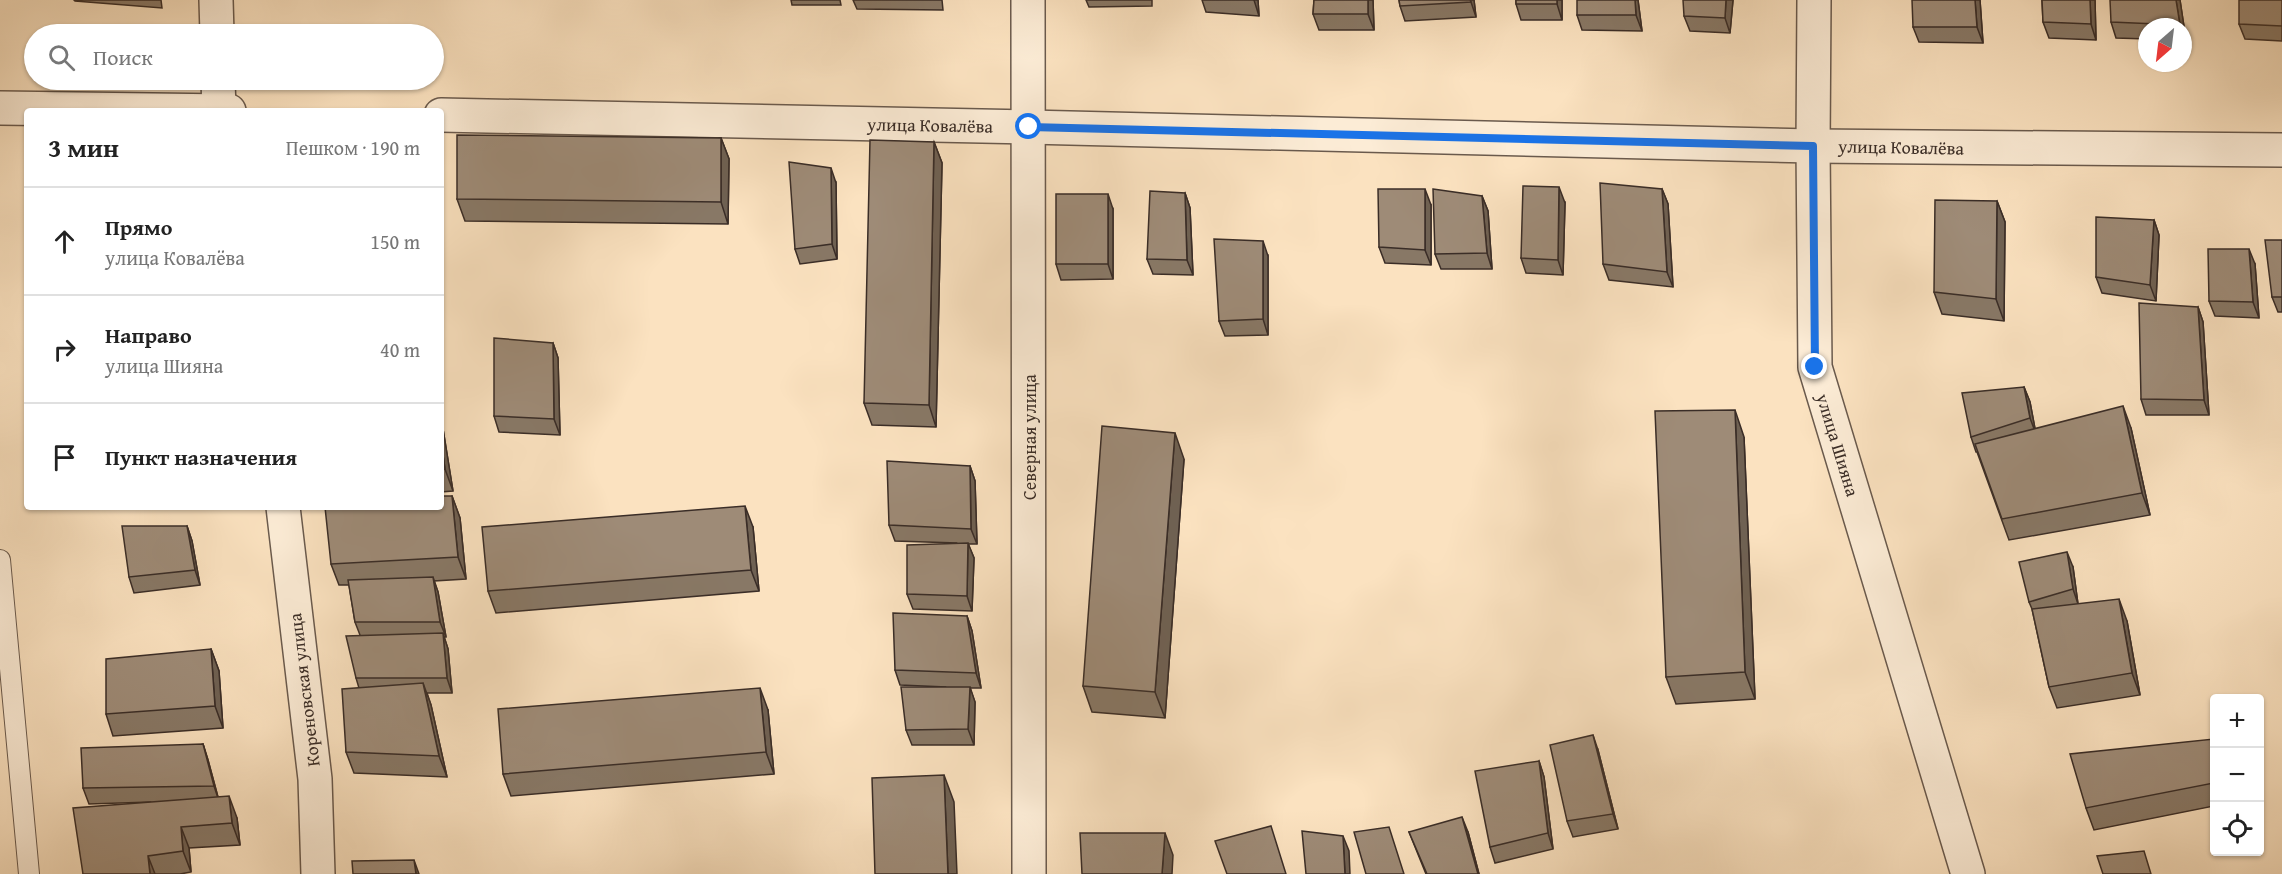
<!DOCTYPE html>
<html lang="ru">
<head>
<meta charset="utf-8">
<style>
	body { margin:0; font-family:"Gentium Book Plus",serif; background:#f6f6f6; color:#222 }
	.controls { position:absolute; right:18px; bottom:18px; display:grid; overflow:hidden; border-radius:6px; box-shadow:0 2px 4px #0004 }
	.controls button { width:54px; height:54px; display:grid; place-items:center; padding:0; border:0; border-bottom:2px solid #e0e0e0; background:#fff; color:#222; font:30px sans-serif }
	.compass { position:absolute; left:2138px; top:18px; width:54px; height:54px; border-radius:50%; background:#fff; box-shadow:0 2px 4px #0004; rotate:208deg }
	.stop { position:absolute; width:18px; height:18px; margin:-14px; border:4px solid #1a73e8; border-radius:50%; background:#fff }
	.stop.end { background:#1a73e8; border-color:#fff; box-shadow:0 2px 6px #0008 }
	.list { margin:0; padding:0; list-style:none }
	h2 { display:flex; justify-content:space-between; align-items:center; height:78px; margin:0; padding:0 24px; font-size:26px }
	h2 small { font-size:20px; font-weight:400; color:#767676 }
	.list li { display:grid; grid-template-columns:39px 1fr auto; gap:18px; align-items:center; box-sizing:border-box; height:108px; padding:0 24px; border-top:2px solid #e0e0e0 }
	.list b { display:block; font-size:22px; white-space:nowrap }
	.list p { margin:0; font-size:20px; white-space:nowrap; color:#767676 }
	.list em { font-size:20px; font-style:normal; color:#767676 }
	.icon { flex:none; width:33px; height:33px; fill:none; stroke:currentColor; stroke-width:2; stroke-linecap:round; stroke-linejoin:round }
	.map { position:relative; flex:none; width:2282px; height:874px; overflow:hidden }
	.search { position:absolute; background:#fff; box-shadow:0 2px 4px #0004; left:24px; top:24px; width:420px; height:66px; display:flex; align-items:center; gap:15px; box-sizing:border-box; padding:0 21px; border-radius:33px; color:#767676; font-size:22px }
	.panel { position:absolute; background:#fff; box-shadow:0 2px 4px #0004; left:24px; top:108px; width:420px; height:402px; border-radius:6px }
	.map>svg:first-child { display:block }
</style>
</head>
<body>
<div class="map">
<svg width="2282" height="874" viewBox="0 0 2282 874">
	<rect width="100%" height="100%" fill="#fbe2c0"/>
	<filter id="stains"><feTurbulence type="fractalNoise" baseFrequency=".00333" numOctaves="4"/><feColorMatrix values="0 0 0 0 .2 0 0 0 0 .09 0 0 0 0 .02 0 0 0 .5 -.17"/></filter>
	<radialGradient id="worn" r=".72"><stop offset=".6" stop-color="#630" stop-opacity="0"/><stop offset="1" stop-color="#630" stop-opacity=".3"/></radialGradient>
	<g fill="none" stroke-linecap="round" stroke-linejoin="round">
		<g stroke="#6a5a4d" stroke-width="22">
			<polyline id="service" points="0,560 29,874"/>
		</g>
		<g stroke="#6a5a4d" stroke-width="36">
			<g id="minor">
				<polyline points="216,0 217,34"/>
				<polyline points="1028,0 1029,874"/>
				<polyline points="1814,0 1813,146 1815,367 1968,874"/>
				<polyline points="218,80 219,111"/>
				<polyline points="0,108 229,111"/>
				<polyline points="441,115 1029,127 1813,146 2282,150"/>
				<polyline points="283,507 315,779 318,874"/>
			</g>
		</g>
		<use href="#service" stroke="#fcecd6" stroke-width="20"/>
		<use href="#minor" stroke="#fcecd6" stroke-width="33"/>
	</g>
	<g fill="#887866" stroke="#3a2d27" stroke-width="1.5">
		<polygon points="74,0 161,0 162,8 75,1"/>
		<polygon points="791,0 840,0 841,5 792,5"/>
		<polygon points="853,0 942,0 943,10 857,9"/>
		<polygon points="1086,0 1152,0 1152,6 1089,7"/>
		<polygon points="1202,0 1258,0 1259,16 1206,12"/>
		<polygon points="1314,0 1373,0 1374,30 1319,30 1313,14"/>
		<polygon points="1399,0 1474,0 1476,17 1405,21 1400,6"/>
		<polygon points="1516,0 1562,0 1562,20 1521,20 1516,4"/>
		<polygon points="1638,0 1642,31 1582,30 1577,15"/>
		<polygon points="1733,0 1730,33 1690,31 1684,16"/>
		<polygon points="1980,0 1983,43 1919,42 1913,27"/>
		<polygon points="2042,0 2095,0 2096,40 2049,38 2043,22"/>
		<polygon points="2180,0 2186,40 2183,40 2183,27 2147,27 2147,39 2116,38 2111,22"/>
		<polygon points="2282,0 2282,41 2245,39 2239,24"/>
		<polygon points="721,138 729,159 728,224 465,221 457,199"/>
		<polygon points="934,142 942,163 936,427 872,425 864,403"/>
		<polygon points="836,183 837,259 800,264 795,249"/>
		<polygon points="1662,189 1668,204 1673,287 1609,280 1603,264"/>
		<polygon points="1185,193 1190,208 1193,275 1153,274 1147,259"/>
		<polygon points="1482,196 1488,211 1492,269 1441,269 1435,254"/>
		<polygon points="1997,201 2005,222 2004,321 1942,314 1934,292"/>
		<polygon points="1565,203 1563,275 1526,273 1521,258"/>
		<polygon points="1431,205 1431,265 1385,263 1379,247"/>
		<polygon points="1113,209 1113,279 1061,280 1056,264"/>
		<polygon points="2154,220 2159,235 2156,301 2102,293 2096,277"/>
		<polygon points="2282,240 2282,312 2278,312 2272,297"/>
		<polygon points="1268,256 1268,335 1225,336 1219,321"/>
		<polygon points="2255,264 2259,318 2215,316 2209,301"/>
		<polygon points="2198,307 2203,322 2209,415 2146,415 2141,399"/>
		<polygon points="553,343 558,358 560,435 499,432 494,416"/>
		<polygon points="2024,387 2030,402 2035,429 2131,428 2150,515 2009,540 1977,452 1976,452 1971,437"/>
		<polygon points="441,422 443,429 453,491 441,492"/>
		<polygon points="1744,437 1755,699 1676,704 1666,677"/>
		<polygon points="1184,459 1165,718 1092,712 1083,686"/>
		<polygon points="970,466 975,481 977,544 968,544 974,558 972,611 913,609 907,594 956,543 895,541 889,525"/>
		<polygon points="452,496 460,518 466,579 434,581 438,592 446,637 444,637 448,649 452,693 427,693 431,705 447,777 354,773 346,752 359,688 356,678 360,635 355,622 349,585 339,585 331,564"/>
		<polygon points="187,526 192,541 200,585 134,593 129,577"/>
		<polygon points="753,527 759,591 496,613 488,591"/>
		<polygon points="2073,567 2078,604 2127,621 2140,695 2057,708 2049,687 2032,609 2029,602"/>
		<polygon points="967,616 972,631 981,688 970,688 975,702 974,745 912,745 906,730 945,687 900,685 895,670"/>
		<polygon points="211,649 219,671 223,728 113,736 106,714"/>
		<polygon points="768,710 774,774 511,796 503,774"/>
		<polygon points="2214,739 2214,806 2094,830 2086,808"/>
		<polygon points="203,744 208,760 218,797 237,818 240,845 189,848 191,872 180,874 83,874 150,802 89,804 83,788"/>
		<polygon points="1598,750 1618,829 1573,837 1567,821"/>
		<polygon points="1539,761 1544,777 1553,849 1495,863 1490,847"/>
		<polygon points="1409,832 1468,832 1479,874 1426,874"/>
	</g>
	<g fill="#6f6153" stroke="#3a2d27" stroke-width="1.5">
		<polygon points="1254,0 1258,0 1259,16"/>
		<polygon points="1368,0 1373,0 1374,30 1368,14"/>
		<polygon points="1470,0 1474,0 1476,17 1471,2"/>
		<polygon points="1557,0 1562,0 1562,20 1557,4"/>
		<polygon points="1635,0 1638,0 1642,31 1636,15"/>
		<polygon points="1726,0 1733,0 1730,33 1725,18"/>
		<polygon points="1975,0 1980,0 1983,43 1977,27"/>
		<polygon points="2090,0 2095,0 2096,40 2091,24"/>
		<polygon points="2176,0 2180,0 2186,40 2183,33 2183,27 2181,27 2180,25"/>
		<polygon points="721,138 729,159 728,224 721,202"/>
		<polygon points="934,142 942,163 936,427 929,405"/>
		<polygon points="831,168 836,183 837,259 832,244"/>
		<polygon points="1559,187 1565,203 1563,275 1558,260"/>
		<polygon points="1425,189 1431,205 1431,265 1425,250"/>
		<polygon points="1662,189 1668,204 1673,287 1667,272"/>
		<polygon points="1185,193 1190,208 1193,275 1187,260"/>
		<polygon points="1108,194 1113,209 1113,279 1108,264"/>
		<polygon points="1482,196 1488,211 1492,269 1487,253"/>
		<polygon points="1997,201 2005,222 2004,321 1996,299"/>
		<polygon points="2154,220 2159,235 2156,301 2150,285"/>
		<polygon points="1263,241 1268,256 1268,335 1263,319"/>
		<polygon points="2249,249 2255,264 2259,318 2253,302"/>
		<polygon points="2198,307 2203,322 2209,415 2204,400"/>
		<polygon points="553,343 558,358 560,435 554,419"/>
		<polygon points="2024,387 2030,402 2036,434 2030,418"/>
		<polygon points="2123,406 2131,428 2150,515 2142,493"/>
		<polygon points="1735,410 1744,437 1755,699 1745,672"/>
		<polygon points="441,422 443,429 453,491 445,469 441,441"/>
		<polygon points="1175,433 1184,459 1165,718 1155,692"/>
		<polygon points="970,466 975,481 977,544 971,529"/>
		<polygon points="452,496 460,518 466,579 458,557"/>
		<polygon points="745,506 753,527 759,591 751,570"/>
		<polygon points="187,526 192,541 200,585 195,570"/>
		<polygon points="968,543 974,558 972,611 967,596"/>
		<polygon points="2067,552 2073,567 2078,604 2073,589"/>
		<polygon points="433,577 438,592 446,637 440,622"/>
		<polygon points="2119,599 2127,621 2140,695 2132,673"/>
		<polygon points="967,616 972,631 981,688 976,673"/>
		<polygon points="443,633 448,649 452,693 447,678"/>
		<polygon points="211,649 219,671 223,728 215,706"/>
		<polygon points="423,683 431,705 447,777 439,756"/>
		<polygon points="970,687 975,702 974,745 968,729"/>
		<polygon points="760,688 768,710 774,774 766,752"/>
		<polygon points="1593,735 1598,750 1618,829 1613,814"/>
		<polygon points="203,744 208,760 219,801 214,786"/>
		<polygon points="1539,761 1544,777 1553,849 1548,833"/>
		<polygon points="944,775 954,802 957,874 948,874"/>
		<polygon points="229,796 237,818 240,845 232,823"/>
		<polygon points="1462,817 1468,832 1479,874 1478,874"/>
		<polygon points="181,827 189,848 191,872 183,851"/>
		<polygon points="1165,833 1173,855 1172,874 1162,874"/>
		<polygon points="1343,836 1349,851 1350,874 1345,874"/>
		<polygon points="148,856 155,874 150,874"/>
		<polygon points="414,860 419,874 416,874"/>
	</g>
	<g fill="#9e8b77" stroke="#3a2d27" stroke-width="1.5">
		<polygon points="1314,0 1368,0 1368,14 1313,14"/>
		<polygon points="1399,0 1470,0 1471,2 1400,6"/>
		<rect x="1516" y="0" width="41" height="4"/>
		<polygon points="1577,0 1635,0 1636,15 1577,15"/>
		<polygon points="1683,0 1726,0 1725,18 1684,16"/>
		<polygon points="1912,0 1975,0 1977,27 1913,27"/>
		<polygon points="2042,0 2090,0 2091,24 2043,22"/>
		<polygon points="2110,0 2176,0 2180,25 2111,22"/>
		<polygon points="2239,0 2282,0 2282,26 2239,24"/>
		<polygon points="457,135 721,138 721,202 457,199"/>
		<polygon points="870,140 934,142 929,405 864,403"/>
		<polygon points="789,162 831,168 832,244 795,249"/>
		<polygon points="1600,183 1662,189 1667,272 1603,264"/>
		<polygon points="1523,186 1559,187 1558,260 1521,258"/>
		<polygon points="1378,189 1425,189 1425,250 1379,247"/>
		<polygon points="1433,189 1482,196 1487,253 1435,254"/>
		<polygon points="1150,191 1185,193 1187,260 1147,259"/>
		<rect x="1056" y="194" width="52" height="70"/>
		<polygon points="1935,200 1997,201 1996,299 1934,292"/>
		<polygon points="2096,217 2154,220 2150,285 2096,277"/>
		<polygon points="1214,239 1263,241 1263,319 1219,321"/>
		<polygon points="2265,240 2282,240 2282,297 2272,297"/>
		<polygon points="2208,249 2249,249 2253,302 2209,301"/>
		<polygon points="2139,303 2198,307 2204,400 2141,399"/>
		<polygon points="494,338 553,343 554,419 494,416"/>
		<polygon points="2024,387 2030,418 1971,437 1962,393"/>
		<polygon points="2123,406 2142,493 2002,519 1975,444"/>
		<polygon points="1735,410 1745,672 1666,677 1655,411"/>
		<polygon points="1102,426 1175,433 1155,692 1083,686"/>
		<polygon points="441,441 445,469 441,470"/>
		<polygon points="887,461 970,466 971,529 889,525"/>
		<polygon points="441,496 452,496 458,557 331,564 325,507 441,507"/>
		<polygon points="745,506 751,570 488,591 482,527"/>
		<polygon points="122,526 187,526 195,570 129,577"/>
		<polygon points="968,543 967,596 907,594 907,545"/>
		<polygon points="2067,552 2073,589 2029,602 2019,562"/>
		<polygon points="433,577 440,622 355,622 348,580"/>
		<polygon points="2119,599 2132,673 2049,687 2032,609"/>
		<polygon points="893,613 967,616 976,673 895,670"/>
		<polygon points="443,633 447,678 356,678 346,636"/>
		<polygon points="211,649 215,706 106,714 106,659"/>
		<polygon points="423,683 439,756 346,752 342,689"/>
		<polygon points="901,687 970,687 968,729 906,730"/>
		<polygon points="760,688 766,752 503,774 498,709"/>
		<polygon points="1593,735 1613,814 1567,821 1550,745"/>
		<polygon points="2214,739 2214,783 2086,808 2070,754"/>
		<polygon points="203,744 214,786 83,788 81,748"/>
		<polygon points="1539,761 1548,833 1490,847 1475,771"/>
		<polygon points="944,775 948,874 875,874 872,778"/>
		<polygon points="229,796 232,823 181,827 183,851 148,856 150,874 83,874 73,808"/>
		<polygon points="1462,817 1478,874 1427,874 1409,832"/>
		<polygon points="1271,826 1286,874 1227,874 1215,841"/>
		<polygon points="1389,827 1404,874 1366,874 1354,832"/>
		<polygon points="1302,831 1343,836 1345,874 1306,874"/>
		<polygon points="1080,833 1165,833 1162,874 1082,874"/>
		<polygon points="2144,851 2151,874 2103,874 2097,856"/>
		<polygon points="414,860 416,874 353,874 352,861"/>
	</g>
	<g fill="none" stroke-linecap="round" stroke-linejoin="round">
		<polyline stroke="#1a73e8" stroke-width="8" points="1029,127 1813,146 1815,367"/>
	</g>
	<g text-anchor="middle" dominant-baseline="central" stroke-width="4.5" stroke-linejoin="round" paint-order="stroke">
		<g font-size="18" fill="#3a2d27" stroke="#fcecd6">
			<text transform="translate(930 125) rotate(1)">улица Ковалёва</text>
			<text transform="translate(1901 147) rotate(1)">улица Ковалёва</text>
			<text transform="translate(1029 437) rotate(-90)">Северная улица</text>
			<text transform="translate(1838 445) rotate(73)">улица Шияна</text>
			<text transform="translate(304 690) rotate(-97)">Кореновская улица</text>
		</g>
	</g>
	<rect width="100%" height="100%" filter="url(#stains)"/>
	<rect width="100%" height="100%" fill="url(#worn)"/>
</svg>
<div class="controls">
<button>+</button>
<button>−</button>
<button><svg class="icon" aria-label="locate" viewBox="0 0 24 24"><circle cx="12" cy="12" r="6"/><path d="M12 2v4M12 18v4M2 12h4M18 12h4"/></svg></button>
</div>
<svg class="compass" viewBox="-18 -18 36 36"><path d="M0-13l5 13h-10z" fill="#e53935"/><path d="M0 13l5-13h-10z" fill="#767676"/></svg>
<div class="stop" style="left:1029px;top:127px"></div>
<div class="stop end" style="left:1815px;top:367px"></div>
<div class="search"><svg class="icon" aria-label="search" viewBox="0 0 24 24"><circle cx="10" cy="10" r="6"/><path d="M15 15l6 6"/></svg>Поиск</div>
<section class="panel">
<h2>3 мин<small>Пешком · 190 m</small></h2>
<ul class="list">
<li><svg class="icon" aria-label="ahead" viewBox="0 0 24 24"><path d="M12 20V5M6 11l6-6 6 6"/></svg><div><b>Прямо</b><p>улица Ковалёва</p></div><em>150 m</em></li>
<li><svg class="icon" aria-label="right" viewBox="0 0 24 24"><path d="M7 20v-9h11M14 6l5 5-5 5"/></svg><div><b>Направо</b><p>улица Шияна</p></div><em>40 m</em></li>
<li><svg class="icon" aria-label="arrive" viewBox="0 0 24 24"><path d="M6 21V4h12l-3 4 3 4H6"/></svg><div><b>Пункт назначения</b></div></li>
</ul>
</section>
</div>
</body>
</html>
